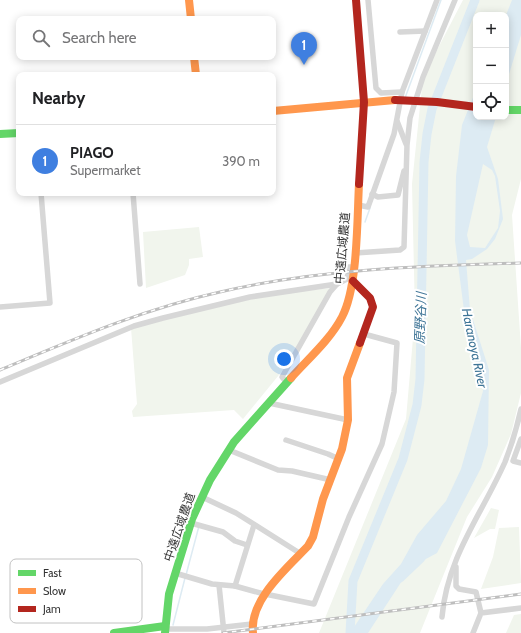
<!DOCTYPE html>
<html lang="en">
<head>
<meta charset="utf-8">
<style>
	body { margin:0; font-family:Cabin,"Noto Sans JP",sans-serif; background:#f2f2f2; color:#202124 }
	.controls { position:absolute; right:12px; top:12px; display:grid; overflow:hidden; border-radius:8px; box-shadow:0 2px 10px #0003 }
	.controls button { width:36px; height:36px; display:grid; place-items:center; padding:0; border:0; border-bottom:1px solid #e0e0e0; background:#fff; color:#202124; font:20px sans-serif }
	.you { position:absolute; left:284px; top:359px; width:14px; height:14px; margin:-10px; border:3px solid #fff; border-radius:50%; background:#1a73e8; box-shadow:0 0 0 6px #1a73e833 }
	.badge { display:grid; place-items:center; width:26px; height:26px; border-radius:50%; background:#7a7a7a; color:#fff; font-size:13px; font-weight:700 }
	.pin { position:absolute; translate:-50% -33px; filter:drop-shadow(0 1px 2px #0008) }
	.pin::after { content:''; position:absolute; top:21px; width:14px; height:12px; background:inherit; clip-path:polygon(0 0,100% 0,50% 100%) }
	.list { margin:0; padding:0; list-style:none }
	h2 { display:flex; justify-content:space-between; align-items:center; height:52px; margin:0; padding:0 16px; font-size:17px }
	h2 small { font-size:13px; font-weight:400; color:#757577 }
	.list li { display:grid; grid-template-columns:26px 1fr auto; gap:12px; align-items:center; box-sizing:border-box; height:72px; padding:0 16px; border-top:1px solid #e0e0e0 }
	.list b { display:block; font-size:15px; white-space:nowrap }
	.list p { margin:0; font-size:13px; white-space:nowrap; color:#757577 }
	.list em { font-size:13px; font-style:normal; color:#757577 }
	.icon { flex:none; width:22px; height:22px; fill:none; stroke:currentColor; stroke-width:2; stroke-linecap:round; stroke-linejoin:round }
	.map { position:relative; flex:none; width:521px; height:633px; overflow:hidden }
	.search { position:absolute; background:#fff; box-shadow:0 2px 10px #0003; left:16px; top:16px; width:260px; height:44px; display:flex; align-items:center; gap:10px; box-sizing:border-box; padding:0 14px; border-radius:8px; color:#757577; font-size:15px }
	.panel { position:absolute; background:#fff; box-shadow:0 2px 10px #0003; left:16px; top:72px; width:260px; height:124px; border-radius:8px }
	.map>svg:first-child { display:block }
</style>
</head>
<body>
<div class="map">
<svg width="521" height="633" viewBox="0 0 521 633">
	<rect width="100%" height="100%" fill="#fff"/>
	<g fill="#f1f5ed" fill-rule="evenodd">
		<path d="M 463,0 L 521,0 L 521,179 L 512,215 L 521,348 L 521,393 L 511,434 L 492,477 L 467,517 L 420,633 L 319,633 L 406,419 L 415,315 L 412,184 L 423,77 ZM 476,15 L 506,15 L 506,117 L 476,117 Z"/>
		<polygon points="199,227 203,257 189,259 189,265 185,275 146,288 143,232"/>
		<path d="M 331,288 L 283,370 L 243,419 L 234,410 L 133,417 L 132,411 L 137,404 L 131,328 C 196,308 264,294 331,288 Z"/>
		<polygon points="491,508 499,510 495,529 490,529 474,538"/>
		<polygon points="519,527 521,583 481,589 493,557 499,528"/>
		<polygon points="521,614 521,633 506,633 514,615"/>
	</g>
	<g fill="#ddebf3" fill-rule="evenodd">
		<polygon points="512,0 521,0 521,35 506,84 506,15"/>
		<path d="M 476,90 L 476,117 L 496,117 L 487,147 L 498,179 L 503,219 L 495,239 L 487,249 L 472,259 L 466,260 L 470,310 L 489,370 L 488,445 L 481,468 L 437,553 L 411,567 L 368,633 L 350,633 L 383,584 L 401,564 L 417,535 L 446,501 L 461,469 L 483,391 L 465,318 L 455,241 L 456,176 L 462,125 ZM 483,164 L 492,170 L 495,176 L 500,211 L 498,228 L 485,248 L 470,247 L 467,235 Z"/>
	</g>
	<g fill="none" stroke-linecap="round" stroke-linejoin="round">
		<g stroke="#ddebf3" stroke-width="1.5">
			<polyline points="405,98 441,0"/>
			<polyline points="365,222 370,208"/>
			<polyline points="186,575 199,526"/>
			<polyline points="173,625 185,578"/>
		</g>
		<g stroke="#ddebf3" stroke-width="9">
			<polyline points="400,578 421,558"/>
			<polyline points="350,633 353,581 403,459 417,405 420,379 424,162 427,134 432,109 475,0"/>
		</g>
		<g stroke="#d7d7d7" stroke-width="5.5">
			<polyline points="368,0 376,88 381,93 402,92"/>
			<polyline points="400,32 425,31"/>
			<polyline points="397,121 406,144"/>
			<polyline points="133,193 140,284"/>
			<polyline points="372,194 378,197 398,195 404,171"/>
			<polyline points="358,205 368,207 394,134 402,92 437,0"/>
			<polyline points="355,253 400,250 404,247 407,145 410,118 423,77 455,0"/>
			<polyline points="0,307 50,303 41,193"/>
			<polyline points="0,382 134,326 163,318 250,297 337,284 347,279 349,267 354,267"/>
			<polyline points="287,383 282,377 330,292 337,284"/>
			<polyline points="269,403 348,420"/>
			<polyline points="521,439 513,461 521,463"/>
			<polyline points="286,440 328,454 339,459"/>
			<polyline points="229,450 278,470 292,471 331,480"/>
			<polyline points="202,497 236,513 301,554"/>
			<polyline points="191,523 223,532 235,541 247,545"/>
			<polyline points="456,567 456,586 459,589 476,592 481,613"/>
			<polyline points="175,573 212,584 235,586 264,594"/>
			<polyline points="219,585 224,633"/>
			<polyline points="235,586 254,525"/>
			<polyline points="265,594 314,604 349,517 382,444 394,392 397,343 364,334"/>
			<path d="M 442,617 C 447,557 482,514 505,462 C 512,444 517,427 521,409"/>
			<polyline points="165,629 207,629 252,624"/>
			<polyline points="473,633 481,613 521,608"/>
		</g>
		<g stroke="#63d668" stroke-width="8">
			<polyline points="506,110 521,110"/>
			<polyline points="0,134 19,133"/>
			<polyline points="114,633 165,626"/>
			<polyline points="165,633 169,594 192,519 210,480 234,442 291,378"/>
		</g>
		<g stroke="#ff974d" stroke-width="8">
			<polyline points="189,0 191,19"/>
			<polyline points="194,57 196,75"/>
			<polyline points="273,111 395,100"/>
			<path d="M 291,378 C 308,359 330,340 342,317 C 358,287 357,220 359,184"/>
			<path d="M 253,633 C 249,600 287,568 308,546 L 313,537 L 323,499 L 342,449 L 348,420 L 347,378 L 360,343"/>
		</g>
		<g stroke="#b3261e" stroke-width="8">
			<polyline points="356,0 364,102 359,184"/>
			<polyline points="353,281 370,298 373,307 360,343"/>
		</g>
		<g stroke="#bebebe" stroke-width="3">
			<g id="rail">
				<path d="M 0,370 C 72,340 143,309 220,292 C 318,269 420,266 521,263"/>
				<polyline points="223,633 521,594"/>
			</g>
		</g>
		<use href="#rail" stroke="#fff" stroke-width="1.5" stroke-dasharray="4.5" stroke-linecap="butt"/>
		<polyline stroke="#b3261e" stroke-width="8" points="395,100 437,102 476,107"/>
	</g>
	<g text-anchor="middle" dominant-baseline="central" stroke-width="4" stroke-linejoin="round" paint-order="stroke">
		<g font-size="12" fill="#333" stroke="#fff">
			<text transform="translate(342 248) rotate(-85)">中遠広域農道</text>
			<text transform="translate(179 527) rotate(-71)">中遠広域農道</text>
		</g>
		<g font-size="13" font-style="italic" fill="#3f7597" stroke="#fff">
			<text transform="translate(420 318) rotate(-88)">原野谷川</text>
			<text transform="translate(475 348) rotate(78)">Haranoya River</text>
		</g>
	</g>
	<rect x="10" y="559" width="132" height="64" rx="6" fill="#fff" stroke="#c2c2c2" stroke-width="1"/>
	<rect x="18" y="570" width="18" height="6" fill="#63d668"/>
	<rect x="18" y="588" width="18" height="6" fill="#ff974d"/>
	<rect x="18" y="606" width="18" height="6" fill="#b3261e"/>
	<g font-size="11" fill="#333">
		<text x="43" y="577">Fast</text>
		<text x="43" y="595">Slow</text>
		<text x="43" y="613">Jam</text>
	</g>
</svg>
<div class="controls">
<button>+</button>
<button>−</button>
<button><svg class="icon" aria-label="locate" viewBox="0 0 24 24"><circle cx="12" cy="12" r="6"/><path d="M12 2v4M12 18v4M2 12h4M18 12h4"/></svg></button>
</div>
<div class="you"></div>
<div class="pin badge" style="left:304px;top:65px;background:#3f7fe0">1</div>
<div class="search"><svg class="icon" aria-label="search" viewBox="0 0 24 24"><circle cx="10" cy="10" r="6"/><path d="M15 15l6 6"/></svg>Search here</div>
<section class="panel">
<h2>Nearby<small></small></h2>
<ul class="list">
<li><span class="badge" style="background:#3f7fe0">1</span><div><b>PIAGO</b><p>Supermarket</p></div><em>390 m</em></li>
</ul>
</section>
</div>
</body>
</html>
